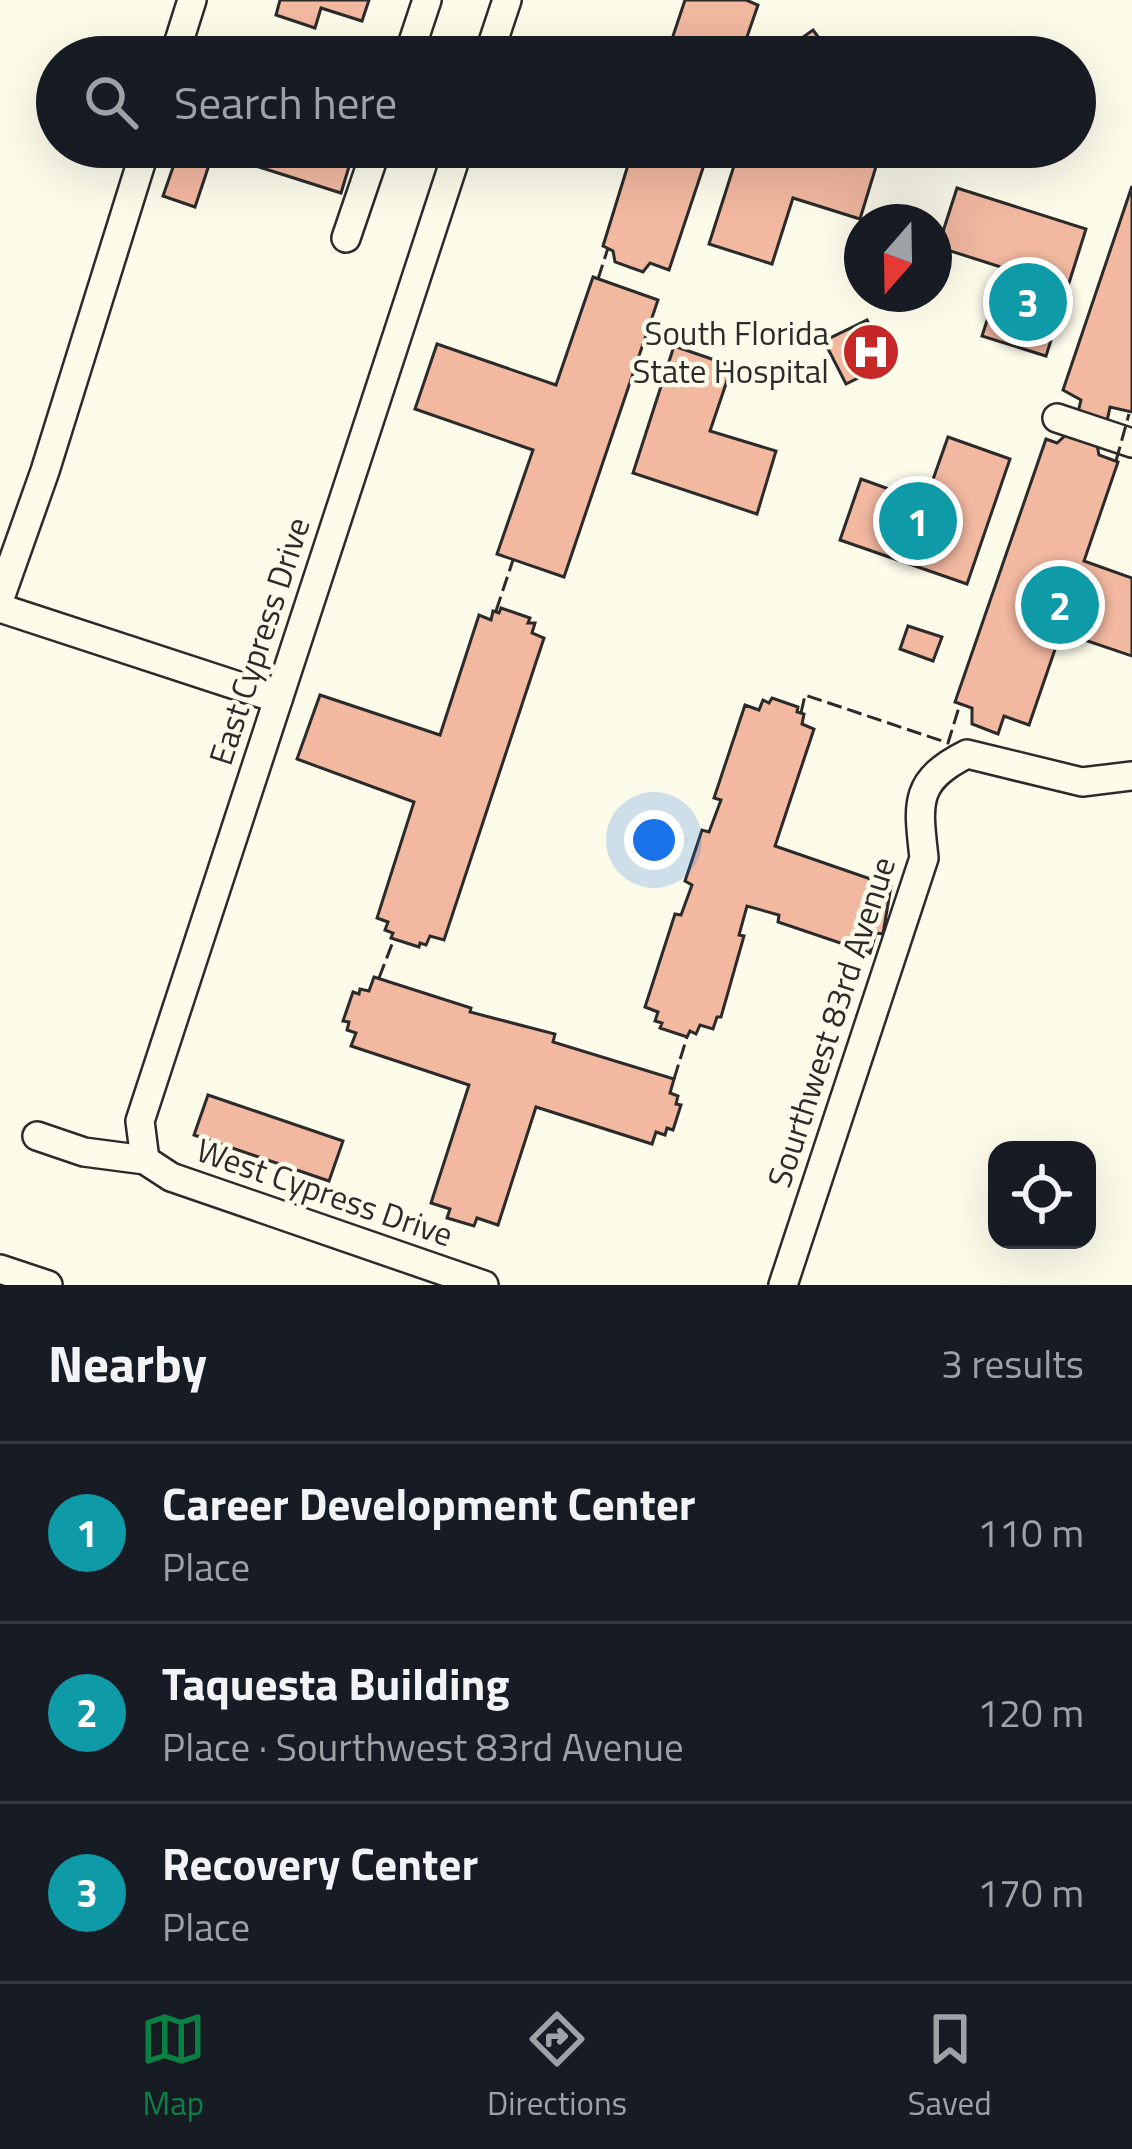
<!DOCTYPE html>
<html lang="en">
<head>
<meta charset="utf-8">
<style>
	body { margin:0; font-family:"Titillium Web",sans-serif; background:#20242c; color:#f1f3f6 }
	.controls { position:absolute; right:36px; bottom:36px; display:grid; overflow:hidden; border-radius:24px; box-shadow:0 12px 48px #0002 }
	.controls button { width:108px; height:108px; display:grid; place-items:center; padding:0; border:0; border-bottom:3px solid #363941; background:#171b24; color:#f1f3f6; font:60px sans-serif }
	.compass { position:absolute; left:844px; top:204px; width:108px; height:108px; border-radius:50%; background:#171b24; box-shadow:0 12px 48px #0002; rotate:200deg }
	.you { position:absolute; left:654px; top:840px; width:42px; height:42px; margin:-30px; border:9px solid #fff; border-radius:50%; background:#1a73e8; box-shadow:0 0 0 18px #1a73e833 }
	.badge { display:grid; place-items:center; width:78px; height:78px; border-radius:50%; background:#0b8043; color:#fff; font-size:39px; font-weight:700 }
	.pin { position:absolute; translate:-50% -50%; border:6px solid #fff; box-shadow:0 3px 12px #0006 }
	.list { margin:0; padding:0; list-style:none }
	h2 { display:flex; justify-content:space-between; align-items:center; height:156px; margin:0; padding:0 48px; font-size:51px }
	h2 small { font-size:39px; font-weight:400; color:#9ea1a6 }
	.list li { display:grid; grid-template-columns:78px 1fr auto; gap:36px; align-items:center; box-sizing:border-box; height:180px; padding:0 48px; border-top:3px solid #363941 }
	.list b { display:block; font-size:45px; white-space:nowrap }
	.list p { margin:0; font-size:39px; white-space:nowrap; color:#9ea1a6 }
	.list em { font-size:39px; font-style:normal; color:#9ea1a6 }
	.icon { flex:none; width:66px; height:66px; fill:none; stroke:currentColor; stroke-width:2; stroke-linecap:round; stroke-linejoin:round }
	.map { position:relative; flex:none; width:1132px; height:1285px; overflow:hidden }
	.search { position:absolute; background:#171b24; box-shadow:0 12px 48px #0002; left:36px; right:36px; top:36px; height:132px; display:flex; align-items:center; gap:30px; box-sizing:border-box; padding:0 42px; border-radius:66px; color:#9ea1a6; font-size:45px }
	.sheet { height:696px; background:#171b24 }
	nav { display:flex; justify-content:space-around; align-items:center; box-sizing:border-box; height:168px; border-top:3px solid #363941; background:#171b24; font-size:33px; color:#9ea1a6 }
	nav a { display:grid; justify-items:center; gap:6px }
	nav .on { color:#0b8043 }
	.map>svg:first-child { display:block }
</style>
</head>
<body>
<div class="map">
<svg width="1132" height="1285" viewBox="0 0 1132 1285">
	<rect width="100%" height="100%" fill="#fdfbea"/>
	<g fill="#f2b8a0" stroke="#2b2b2b" stroke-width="3">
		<polygon points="280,0 369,0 362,21 321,8 315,28 276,15"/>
		<polygon points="685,0 746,0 758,5 740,57 666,57"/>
		<polygon points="813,30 833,57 801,57 792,45"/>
		<polygon points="538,43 581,57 533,57"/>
		<polygon points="180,147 215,147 195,207 163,196"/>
		<polygon points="241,147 355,147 341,193 237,160"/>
		<polygon points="620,147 710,147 669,270 650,263 643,272 615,262 613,251 603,246 632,152"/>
		<polygon points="740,147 838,147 878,160 860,219 793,198 772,264 709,244"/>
		<polygon points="1132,186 1132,412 1110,407 1107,421 1078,412 1081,400 1063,390"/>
		<polygon points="957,188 1086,229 1046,356 982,336 1004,268 938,247"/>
		<polygon points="593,277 658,300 564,577 497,554 533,450 415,409 437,344 556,385"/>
		<polygon points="867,320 888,363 846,384 824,341"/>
		<polygon points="674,346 732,366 710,431 776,451 757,514 633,473"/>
		<polygon points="1068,433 1097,445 1099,455 1118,462 1084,561 1132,578 1132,656 1061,632 1029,725 1004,716 998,734 972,724 972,708 955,702 1046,439 1057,443"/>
		<polygon points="948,437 1010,459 967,584 840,540 861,479 925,502"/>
		<polygon points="501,608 530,618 528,623 535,623 532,633 544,638 444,940 430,936 426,945 420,943 419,947 391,938 393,933 385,930 388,922 377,918 414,802 297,759 320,695 440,735 479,615 491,620 493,611 499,613"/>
		<polygon points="908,626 942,637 933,661 900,649"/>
		<polygon points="772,698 798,707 797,712 804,714 802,724 814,729 775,846 891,886 883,934 876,933 870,953 778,922 779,915 747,906 739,935 744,936 721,1017 717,1017 713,1029 700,1025 696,1034 690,1031 687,1037 660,1028 662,1023 655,1021 658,1012 645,1007 675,914 681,915 692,885 685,881 702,830 709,832 721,800 714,798 745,705 759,710 763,700 769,703"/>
		<polygon points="374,977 471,1008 470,1012 555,1034 553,1042 674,1079 670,1093 678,1096 676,1104 681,1105 673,1130 667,1128 665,1135 656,1132 652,1144 536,1107 498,1225 477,1218 474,1226 447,1218 450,1209 431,1203 469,1085 351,1046 356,1033 347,1030 349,1022 343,1021 353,992 359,994 360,989 369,991"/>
		<polygon points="208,1095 343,1141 329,1181 194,1135"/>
	</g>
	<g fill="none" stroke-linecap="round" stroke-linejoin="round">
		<g stroke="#2b2b2b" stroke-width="32">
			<g id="minor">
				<polyline points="174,57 192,0"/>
				<polyline points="408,57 427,0"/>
				<polyline points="488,57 507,0"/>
				<polyline points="346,238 377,147"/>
				<polyline points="1057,418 1132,443"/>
				<polyline points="0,598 45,471 146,147"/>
				<polyline points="0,608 278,699"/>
				<polyline points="37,1136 84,1152 145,1160 171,1177 484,1285"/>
				<polyline points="145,1160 140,1121 459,147"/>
				<polyline points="0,1269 48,1285"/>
				<path d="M 783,1285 L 924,858 C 918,804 913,781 967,754 L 1082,782 L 1132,776"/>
			</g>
		</g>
		<use href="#minor" stroke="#fdfbea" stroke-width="27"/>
		<g stroke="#2b2b2b" stroke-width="3" stroke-dasharray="15 6" stroke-linecap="butt">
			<polyline points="598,279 608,248"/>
			<polyline points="1116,461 1129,414"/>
			<polyline points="496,611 513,560"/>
			<polyline points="801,713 805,695 948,743 960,704"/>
			<polyline points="379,978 394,939"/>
			<polyline points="674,1079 687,1037"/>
		</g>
	</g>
	<defs>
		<g id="hospital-disc" transform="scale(3)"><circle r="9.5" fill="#c62828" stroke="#fdfbea"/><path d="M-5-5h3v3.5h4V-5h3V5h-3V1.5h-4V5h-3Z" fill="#fff"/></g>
	</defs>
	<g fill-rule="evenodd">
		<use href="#hospital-disc" x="871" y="352"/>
	</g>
	<g text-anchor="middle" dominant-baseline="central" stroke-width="9" stroke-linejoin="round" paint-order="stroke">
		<g font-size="33" fill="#2b2b2b" stroke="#fdfbea" text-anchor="end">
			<text x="829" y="333">South Florida<tspan x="829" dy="38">State Hospital</tspan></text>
		</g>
		<g font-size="33" fill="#2b2b2b" stroke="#fdfbea">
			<text transform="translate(259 641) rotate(-72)">East Cypress Drive</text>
			<text transform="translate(831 1022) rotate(-72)">Sourthwest 83rd Avenue</text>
			<text transform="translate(325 1192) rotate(19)">West Cypress Drive</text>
		</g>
	</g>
</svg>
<div class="controls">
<button><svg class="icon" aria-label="locate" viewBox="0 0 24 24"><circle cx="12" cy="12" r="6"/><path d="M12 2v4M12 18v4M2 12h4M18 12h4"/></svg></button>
</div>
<svg class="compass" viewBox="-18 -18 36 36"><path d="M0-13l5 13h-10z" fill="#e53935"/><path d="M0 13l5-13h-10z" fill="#9ea1a6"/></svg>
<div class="you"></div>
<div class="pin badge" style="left:918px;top:521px;background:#0f9aa8">1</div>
<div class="pin badge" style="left:1060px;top:605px;background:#0f9aa8">2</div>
<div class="pin badge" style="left:1028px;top:302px;background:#0f9aa8">3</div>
<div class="search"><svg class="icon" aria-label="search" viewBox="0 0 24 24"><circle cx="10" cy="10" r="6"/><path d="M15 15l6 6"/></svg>Search here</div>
</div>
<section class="sheet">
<h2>Nearby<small>3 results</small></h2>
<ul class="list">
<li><span class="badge" style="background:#0f9aa8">1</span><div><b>Career Development Center</b><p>Place</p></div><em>110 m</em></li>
<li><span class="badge" style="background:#0f9aa8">2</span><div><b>Taquesta Building</b><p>Place · Sourthwest 83rd Avenue</p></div><em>120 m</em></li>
<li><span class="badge" style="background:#0f9aa8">3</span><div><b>Recovery Center</b><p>Place</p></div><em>170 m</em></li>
</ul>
</section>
<nav>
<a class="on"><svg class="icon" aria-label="map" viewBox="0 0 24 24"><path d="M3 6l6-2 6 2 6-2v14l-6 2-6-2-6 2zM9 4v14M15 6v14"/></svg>Map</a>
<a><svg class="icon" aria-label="directions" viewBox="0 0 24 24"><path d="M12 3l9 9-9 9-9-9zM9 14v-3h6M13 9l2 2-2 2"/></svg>Directions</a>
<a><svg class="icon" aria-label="saved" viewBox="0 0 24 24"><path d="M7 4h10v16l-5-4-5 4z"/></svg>Saved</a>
</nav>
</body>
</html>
